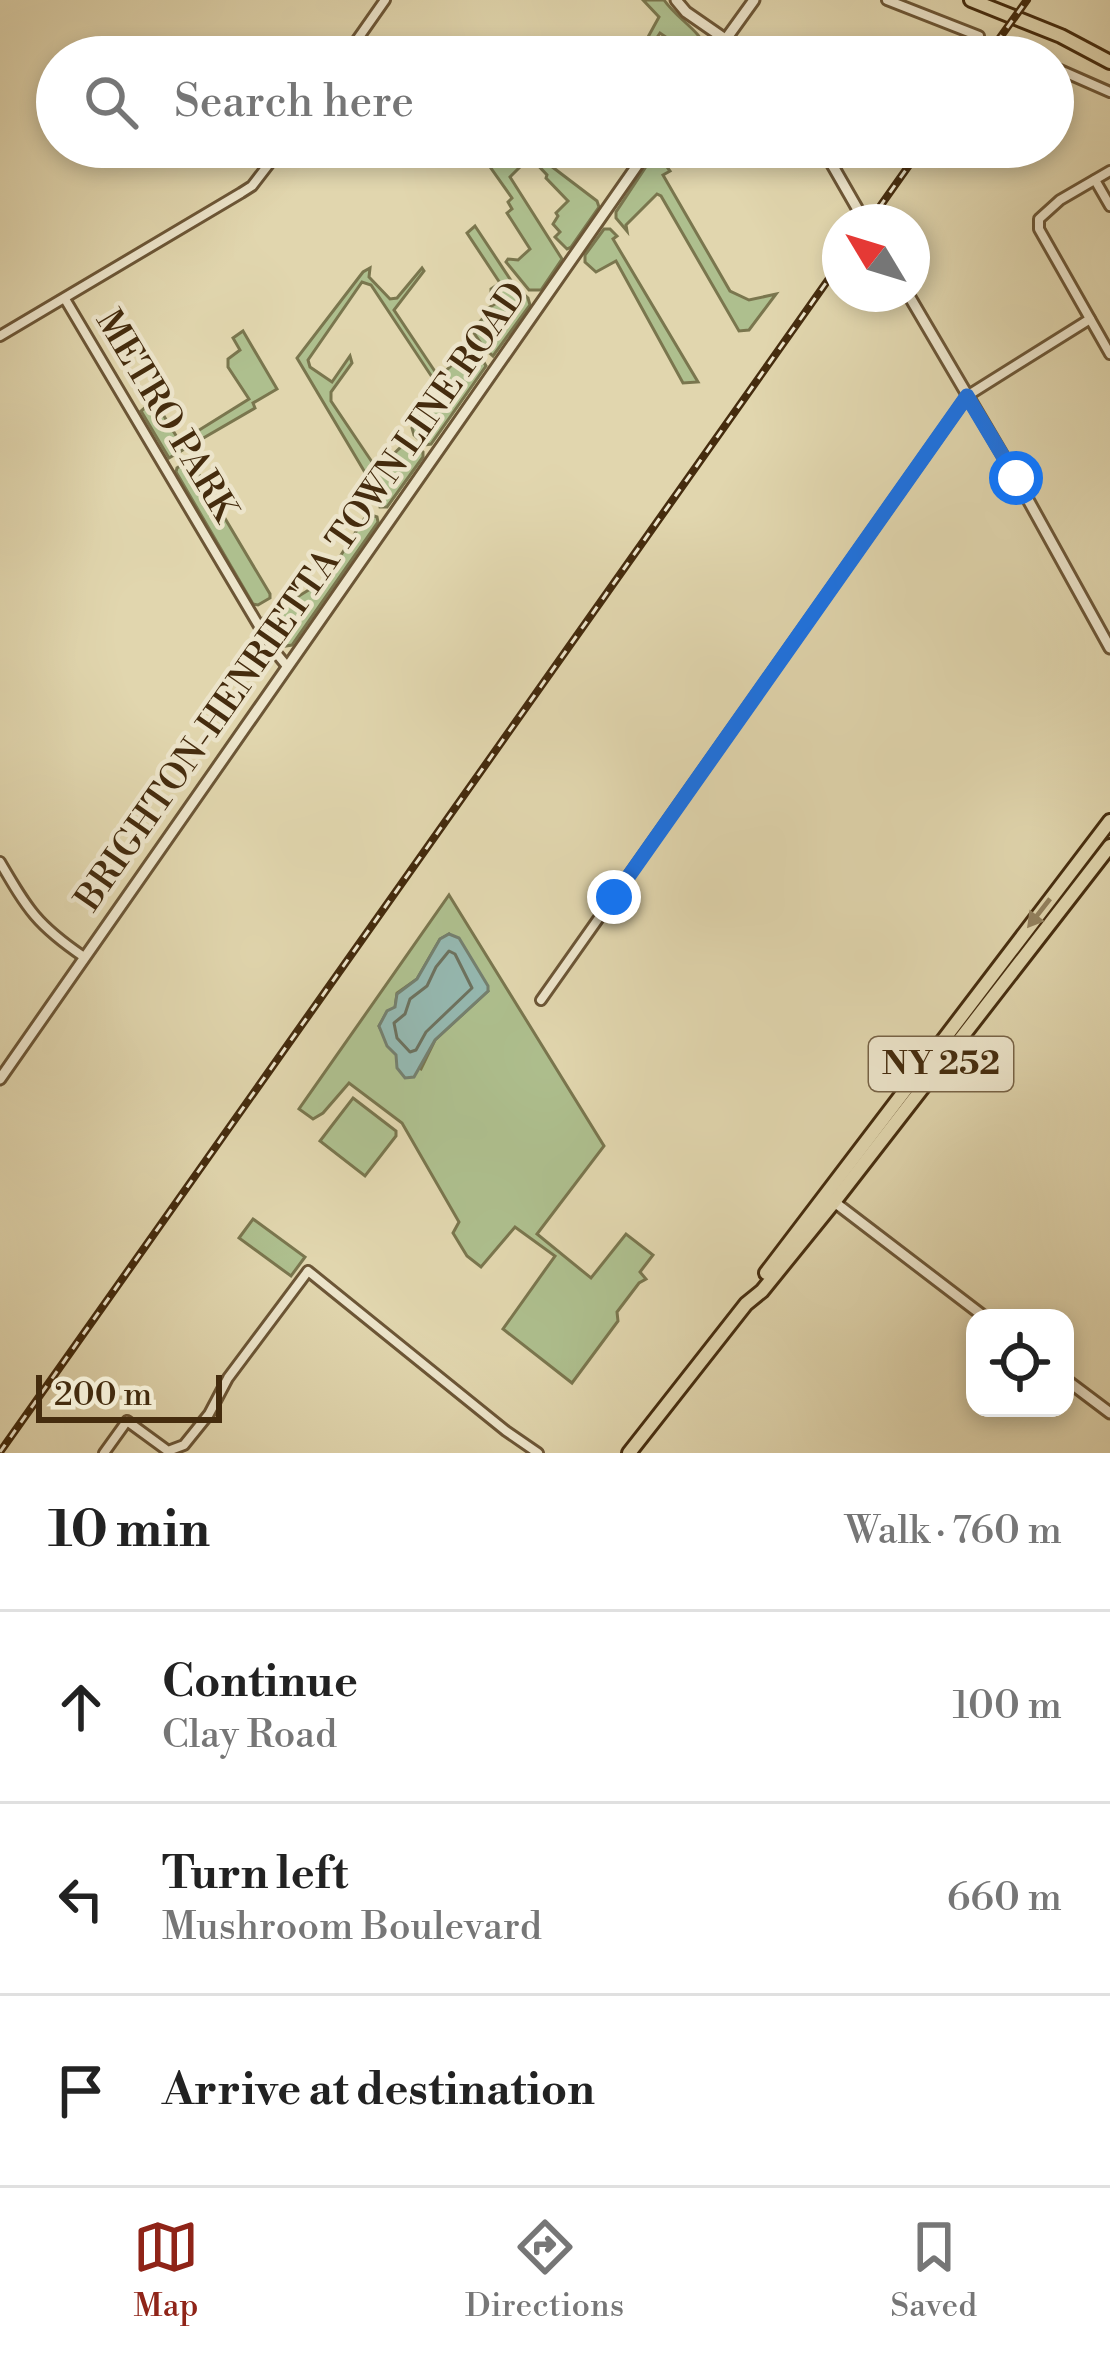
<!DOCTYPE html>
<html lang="en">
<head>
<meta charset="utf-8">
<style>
	body { margin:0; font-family:"Libre Bodoni",serif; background:#f2f2f2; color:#222 }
	.controls { position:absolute; right:36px; bottom:36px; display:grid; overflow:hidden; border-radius:24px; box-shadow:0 6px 18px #0003 }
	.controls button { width:108px; height:108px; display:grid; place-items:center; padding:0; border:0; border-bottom:3px solid #e0e0e0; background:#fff; color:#222; font:60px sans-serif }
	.compass { position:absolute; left:822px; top:204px; width:108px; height:108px; border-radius:50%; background:#fff; box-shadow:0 6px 18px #0003; rotate:308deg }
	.scale { position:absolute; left:36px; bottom:30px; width:186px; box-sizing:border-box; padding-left:12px; border:6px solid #452c0e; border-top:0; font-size:33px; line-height:42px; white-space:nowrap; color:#452c0e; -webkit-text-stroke:9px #ece4ca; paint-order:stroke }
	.stop { position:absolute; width:36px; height:36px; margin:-27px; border:9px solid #1a73e8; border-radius:50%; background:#fff }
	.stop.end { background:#1a73e8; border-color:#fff; box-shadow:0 3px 12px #0008 }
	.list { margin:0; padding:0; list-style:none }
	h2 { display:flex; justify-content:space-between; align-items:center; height:156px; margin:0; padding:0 48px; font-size:51px }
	h2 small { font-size:39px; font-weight:400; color:#767676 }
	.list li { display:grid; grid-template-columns:78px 1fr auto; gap:36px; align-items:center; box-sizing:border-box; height:192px; padding:0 48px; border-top:3px solid #e0e0e0 }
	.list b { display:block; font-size:45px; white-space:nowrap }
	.list p { margin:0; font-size:39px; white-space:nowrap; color:#767676 }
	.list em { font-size:39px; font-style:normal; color:#767676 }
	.icon { flex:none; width:66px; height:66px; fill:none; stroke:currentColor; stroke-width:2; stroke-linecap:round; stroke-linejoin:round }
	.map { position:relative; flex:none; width:1110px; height:1453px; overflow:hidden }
	.search { position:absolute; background:#fff; box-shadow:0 6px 18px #0003; left:36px; right:36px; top:36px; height:132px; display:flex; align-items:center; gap:30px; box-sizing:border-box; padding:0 42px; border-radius:66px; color:#767676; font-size:45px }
	.sheet { height:732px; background:#fff }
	nav { display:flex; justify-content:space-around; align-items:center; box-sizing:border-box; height:168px; border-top:3px solid #e0e0e0; background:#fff; font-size:33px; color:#767676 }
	nav a { display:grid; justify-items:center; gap:6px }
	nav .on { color:#8f2418 }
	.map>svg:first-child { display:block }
</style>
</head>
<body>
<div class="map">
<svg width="1110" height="1453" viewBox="0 0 1110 1453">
	<rect width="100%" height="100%" fill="#e1d6ae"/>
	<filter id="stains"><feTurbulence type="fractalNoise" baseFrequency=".00167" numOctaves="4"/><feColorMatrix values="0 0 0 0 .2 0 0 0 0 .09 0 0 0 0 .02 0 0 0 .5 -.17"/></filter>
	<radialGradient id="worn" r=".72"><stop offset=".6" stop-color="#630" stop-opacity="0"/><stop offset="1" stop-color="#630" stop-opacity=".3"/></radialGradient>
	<g fill="#aebf8e" stroke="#7a764e" stroke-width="3" fill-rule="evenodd">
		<path d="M 643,0 L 664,0 C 677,19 700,30 707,50 L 704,57 L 695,57 L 660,33 L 644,57 L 637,57 L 659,17 Z"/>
		<polygon points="476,147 517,147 520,149 526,147 597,201 599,207 571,247 567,249 555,237 560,232 553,224 558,216 556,213 568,201 546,178 547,175 530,157 510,177 562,259 541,290 529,290 506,262 508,259 518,260 530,249 507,213 512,209 508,202 512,198"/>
		<polygon points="659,147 690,147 690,152 667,167 670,171 663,175 730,291 749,300 776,294 749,330 739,331 661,196 657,194 626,225 627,231 616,218 616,212"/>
		<polygon points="475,226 514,285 528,298 530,305 493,356 484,348 472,330 487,314 485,310 495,304 491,296 491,289 500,283 467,233"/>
		<polygon points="604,229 610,229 617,236 613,239 698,382 683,383 616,261 596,272 585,262 585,255"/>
		<path d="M 370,268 L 369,277 L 390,299 L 397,298 L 422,268 L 424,271 L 394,310 L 438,376 C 453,370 459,348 477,350 L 486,366 L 431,444 L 425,445 L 414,435 L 412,428 L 435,390 L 436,383 L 371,285 L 362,282 L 308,360 L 310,367 L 332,382 L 350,356 L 352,363 L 331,392 L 331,401 L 374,465 L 379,468 L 405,443 L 411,443 L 423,452 L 423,457 L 387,507 L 380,507 L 376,491 L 297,358 L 363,272 Z"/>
		<polygon points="243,331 277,389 253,403 255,408 169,458 141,411 154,400 180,442 249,399 228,367 228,359 240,350 233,338"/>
		<polygon points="188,461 192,463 270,594 270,598 258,605 253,604 176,472 177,468"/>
		<polygon points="371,515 377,517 378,522 292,645 279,647 263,621 263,618 325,580 366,516"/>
		<path d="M 449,895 L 604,1146 L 537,1234 L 591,1278 L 626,1234 L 653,1255 L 640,1272 L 646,1279 L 639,1283 L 617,1312 L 618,1321 L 572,1383 L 503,1329 L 555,1256 L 515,1227 L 481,1267 L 467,1256 L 453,1233 L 459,1222 L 402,1123 L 349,1083 L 323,1113 L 313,1119 L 299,1109 ZM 449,934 L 488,991 L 435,1040 L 421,1069 C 394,1054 393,1053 379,1026 L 387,1012 L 395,1008 L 397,993 L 417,979 L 440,939 Z"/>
		<polygon points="353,1098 396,1131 396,1136 365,1176 320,1141"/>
		<polygon points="253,1219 305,1257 291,1276 239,1238"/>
	</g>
	<polygon fill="#95b8b0" stroke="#75806f" stroke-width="3" points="449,934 459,938 488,986 488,991 435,1040 414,1077 405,1078 397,1068 396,1055 387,1046 379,1026 387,1011 395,1007 397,994 417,979 440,939"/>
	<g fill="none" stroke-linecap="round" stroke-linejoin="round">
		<polygon stroke="#6d725f" stroke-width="3" points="449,951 455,954 472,988 426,1032 416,1050 410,1052 397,1038 394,1023 405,1014 410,999 427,986 436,967"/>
		<g stroke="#6c5636" stroke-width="14">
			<g id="minor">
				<polyline points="887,0 979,36"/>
				<polyline points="1009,50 1028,57"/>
				<polyline points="345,57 385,0"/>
				<polyline points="1053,67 1110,92"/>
				<polyline points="1110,171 1060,200 1039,219 1039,229 1110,354"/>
				<polyline points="1095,180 1110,206"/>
				<polyline points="65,299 272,648 286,665"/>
				<polyline points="0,336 241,193 252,186 282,147"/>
				<path d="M 0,862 C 28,910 37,925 84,957"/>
				<polyline points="541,1000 967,396 1090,319"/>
				<polyline points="104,1453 127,1421 168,1451 184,1445 209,1414 228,1378 308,1271 506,1431 538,1453"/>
			</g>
		</g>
		<g stroke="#6c5636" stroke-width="15">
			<g id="tertiary">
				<polyline points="676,0 686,12 751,57"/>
				<polyline points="713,57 754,0"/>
				<polyline points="822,147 865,222"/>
				<polyline points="908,294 1016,478 1110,648"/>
				<polyline points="0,1079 650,147"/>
				<polyline points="833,1201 986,1318"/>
				<polyline points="1065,1379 1110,1413"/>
			</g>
		</g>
		<g stroke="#452c0e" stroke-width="18">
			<g id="primary">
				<polyline points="971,0 1061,36 1110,62"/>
				<polyline points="766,1273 1110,821"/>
				<polyline points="629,1453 746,1304 762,1291 834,1202 1110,846"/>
			</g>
		</g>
		<use href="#minor" stroke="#ece4ca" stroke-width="8"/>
		<use href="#tertiary" stroke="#ece4ca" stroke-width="9"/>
		<use href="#primary" stroke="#e1d6ae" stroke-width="12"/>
		<g stroke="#452c0e" stroke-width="8">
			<g id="rail">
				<polyline points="986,57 1027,0"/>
				<polyline points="869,222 922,147"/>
				<polyline points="0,1452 840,263"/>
			</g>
		</g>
		<use href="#rail" stroke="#ece4ca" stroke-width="3" stroke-dasharray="9" stroke-linecap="butt"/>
	</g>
	<defs><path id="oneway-solid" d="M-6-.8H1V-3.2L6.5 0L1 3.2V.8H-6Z" transform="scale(3)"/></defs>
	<use fill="#93815e" href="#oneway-solid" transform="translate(1039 913) rotate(128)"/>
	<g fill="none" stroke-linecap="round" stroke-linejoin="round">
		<polyline stroke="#1a73e8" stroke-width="15" points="614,897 967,396 1016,478"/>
	</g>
	<g text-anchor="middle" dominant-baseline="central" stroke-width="9" stroke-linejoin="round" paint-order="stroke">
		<rect fill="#ece4ca" stroke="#776346" stroke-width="3" x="869" y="1037" width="144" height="54" rx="9"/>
		<g font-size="33" font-weight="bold" fill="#452c0e">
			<text x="941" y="1064">NY 252</text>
		</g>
		<g font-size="36" fill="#452c0e" stroke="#ece4ca">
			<text transform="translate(166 416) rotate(59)">METRO PARK</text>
			<text transform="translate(302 597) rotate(-55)">BRIGHTON-HENRIETTA TOWN LINE ROAD</text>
		</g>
	</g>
	<rect width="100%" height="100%" filter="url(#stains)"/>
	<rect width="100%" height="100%" fill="url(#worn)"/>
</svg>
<div class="controls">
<button><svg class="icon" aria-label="locate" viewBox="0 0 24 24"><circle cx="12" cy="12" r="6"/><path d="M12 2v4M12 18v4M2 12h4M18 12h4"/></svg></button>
</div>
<svg class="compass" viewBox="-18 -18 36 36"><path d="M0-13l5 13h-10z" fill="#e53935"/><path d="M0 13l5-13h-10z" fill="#767676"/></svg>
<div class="scale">200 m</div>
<div class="stop" style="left:1016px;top:478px"></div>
<div class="stop end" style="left:614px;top:897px"></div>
<div class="search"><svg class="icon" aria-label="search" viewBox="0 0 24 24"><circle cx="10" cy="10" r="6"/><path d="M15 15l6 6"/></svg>Search here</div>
</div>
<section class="sheet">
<h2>10 min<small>Walk · 760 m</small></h2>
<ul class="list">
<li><svg class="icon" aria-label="ahead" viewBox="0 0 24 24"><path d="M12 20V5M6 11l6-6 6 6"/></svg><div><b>Continue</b><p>Clay Road</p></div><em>100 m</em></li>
<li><svg class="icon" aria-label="left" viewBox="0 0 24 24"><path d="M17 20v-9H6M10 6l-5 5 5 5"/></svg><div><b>Turn left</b><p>Mushroom Boulevard</p></div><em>660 m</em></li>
<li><svg class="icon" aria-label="arrive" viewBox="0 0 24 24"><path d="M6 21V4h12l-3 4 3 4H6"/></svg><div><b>Arrive at destination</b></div></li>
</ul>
</section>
<nav>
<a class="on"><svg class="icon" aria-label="map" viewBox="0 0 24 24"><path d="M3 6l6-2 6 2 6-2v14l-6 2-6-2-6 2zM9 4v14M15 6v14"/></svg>Map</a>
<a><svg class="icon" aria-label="directions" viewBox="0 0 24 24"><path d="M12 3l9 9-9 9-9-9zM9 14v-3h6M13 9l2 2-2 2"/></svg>Directions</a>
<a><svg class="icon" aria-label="saved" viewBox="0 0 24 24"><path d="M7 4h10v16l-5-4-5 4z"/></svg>Saved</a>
</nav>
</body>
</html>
